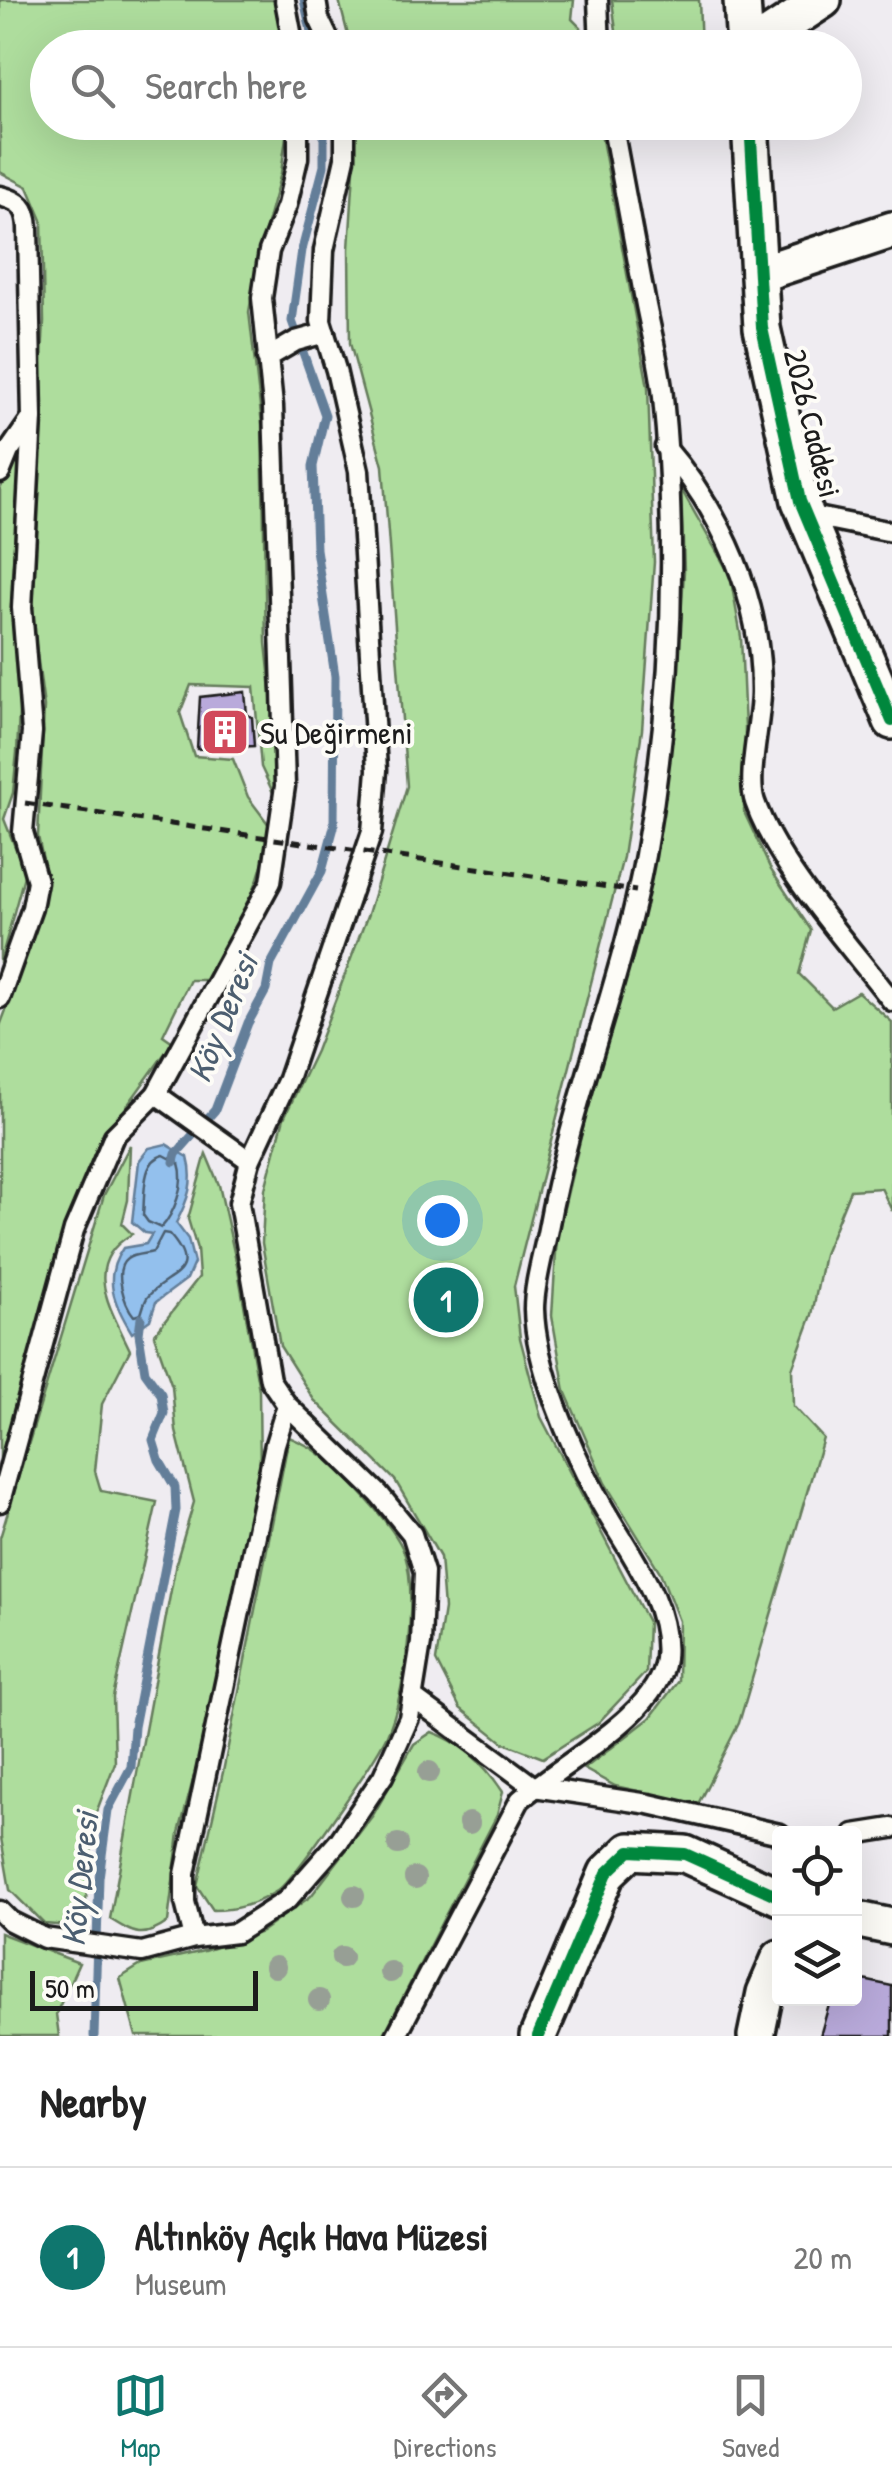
<!DOCTYPE html>
<html lang="en">
<head>
<meta charset="utf-8">
<style>
	body { margin:0; font-family:"Patrick Hand",sans-serif; background:#f2f2f2; color:#222 }
	.controls { position:absolute; right:30px; bottom:30px; display:grid; overflow:hidden; border-radius:10px; box-shadow:0 10px 40px #0002 }
	.controls button { width:90px; height:90px; display:grid; place-items:center; padding:0; border:0; border-bottom:2px solid #e0e0e0; background:#fff; color:#222; font:50px sans-serif }
	.scale { position:absolute; left:30px; bottom:25px; width:228px; box-sizing:border-box; padding-left:10px; border:5px solid #1c1c1c; border-top:0; font-size:28px; line-height:35px; white-space:nowrap; color:#1c1c1c; -webkit-text-stroke:8px #fdfcf7; paint-order:stroke }
	.you { position:absolute; left:442px; top:1220px; width:35px; height:35px; margin:-25px; border:8px solid #fff; border-radius:50%; background:#1a73e8; box-shadow:0 0 0 15px #1a73e833 }
	.badge { display:grid; place-items:center; width:65px; height:65px; border-radius:50%; background:#0f766e; color:#fff; font-size:32px; font-weight:700 }
	.pin { position:absolute; translate:-50% -50%; border:5px solid #fff; box-shadow:0 2px 10px #0006 }
	.list { margin:0; padding:0; list-style:none }
	h2 { display:flex; justify-content:space-between; align-items:center; height:130px; margin:0; padding:0 40px; font-size:42px }
	h2 small { font-size:32px; font-weight:400; color:#767676 }
	.list li { display:grid; grid-template-columns:65px 1fr auto; gap:30px; align-items:center; box-sizing:border-box; height:180px; padding:0 40px; border-top:2px solid #e0e0e0 }
	.list b { display:block; font-size:38px; white-space:nowrap }
	.list p { margin:0; font-size:32px; white-space:nowrap; color:#767676 }
	.list em { font-size:32px; font-style:normal; color:#767676 }
	.icon { flex:none; width:55px; height:55px; fill:none; stroke:currentColor; stroke-width:2; stroke-linecap:round; stroke-linejoin:round }
	.map { position:relative; flex:none; width:892px; height:2036px; overflow:hidden }
	.search { position:absolute; background:#fff; box-shadow:0 10px 40px #0002; left:30px; right:30px; top:30px; height:110px; display:flex; align-items:center; gap:25px; box-sizing:border-box; padding:0 35px; border-radius:55px; color:#767676; font-size:38px }
	.sheet { height:310px; background:#fff }
	nav { display:flex; justify-content:space-around; align-items:center; box-sizing:border-box; height:140px; border-top:2px solid #e0e0e0; background:#fff; font-size:28px; color:#767676 }
	nav a { display:grid; justify-items:center; gap:5px }
	nav .on { color:#0f766e }
	.map>svg:first-child { display:block }
</style>
</head>
<body>
<div class="map">
<svg width="892" height="2036" viewBox="0 0 892 2036">
	<rect width="100%" height="100%" fill="#efecf1"/>
	<filter id="ink" filterUnits="userSpaceOnUse"><feTurbulence type="fractalNoise" baseFrequency=".01" numOctaves="2"/><feDisplacementMap in="SourceGraphic" scale="20" xChannelSelector="R" yChannelSelector="G"/><feConvolveMatrix kernelMatrix="1 2 1 2 8 2 1 2 1" color-interpolation-filters="sRGB"/></filter>
	<g filter="url(#ink)">
		<g fill="#aedd9d" stroke="#657c5c" stroke-width="2.5">
			<path d="M 0,0 L 274,0 L 284,47 L 48,48 L 48,122 L 288,123 L 281,173 L 259,253 L 249,312 L 262,424 L 266,643 L 274,719 L 276,799 L 261,767 L 254,687 L 191,685 L 180,713 L 194,756 L 233,759 L 248,797 L 269,825 C 266,883 233,931 206,980 L 190,980 L 163,1035 L 173,1042 L 96,1149 L 66,1230 L 0,1466 L 0,1026 L 31,944 L 48,884 L 38,836 L 44,707 L 29,592 L 44,322 L 42,220 L 28,187 L 0,172 Z"/>
			<polygon points="339,0 574,0 572,19 582,29 585,47 351,47"/>
			<polygon points="612,0 699,0 701,47 618,47"/>
			<polygon points="357,123 599,123 648,387 654,562 642,730 623,857 514,1286 520,1338 541,1417 648,1622 646,1672 598,1723 543,1758 504,1743 460,1708 436,1661 444,1609 440,1557 395,1480 314,1400 280,1346 262,1243 265,1189 284,1118 316,1051 368,914 407,786 383,466 350,343 349,249"/>
			<polygon points="21,450 12,576 20,693 17,752 13,793 4,819 25,872 0,963 0,489"/>
			<polygon points="681,489 730,575 741,637 745,729 744,812 771,870 811,930 799,974 832,1007 858,992 892,1022 892,1211 881,1188 850,1190 824,1254 812,1315 792,1369 793,1406 823,1438 739,1723 698,1804 615,1786 584,1769 650,1718 678,1681 679,1621 660,1572 605,1483 565,1391 552,1316 557,1237 584,1124 648,895 674,729 684,571"/>
			<path d="M 130,1145 L 128,1200 L 122,1224 L 132,1234 C 80,1264 111,1309 130,1350 L 102,1404 L 95,1471 L 101,1491 L 157,1502 L 113,1697 L 115,1763 L 96,1813 L 83,1927 L 44,1924 L 10,1890 L 1,1838 L 0,1538 L 104,1195 Z"/>
			<path d="M 206,1154 L 219,1185 L 238,1270 L 259,1390 L 260,1476 L 205,1735 L 179,1833 L 168,1922 C 143,1940 134,1934 110,1919 L 176,1563 L 194,1502 L 176,1431 L 172,1386 L 154,1335 L 199,1277 L 197,1249 L 188,1219 Z"/>
			<path d="M 289,1437 C 298,1441 308,1445 316,1451 C 340,1469 397,1527 405,1555 C 418,1597 405,1695 387,1735 C 376,1759 295,1879 277,1891 C 256,1904 237,1910 213,1910 L 197,1886 L 223,1772 Z"/>
			<path d="M 432,1732 C 463,1743 485,1764 503,1792 L 497,1815 L 383,2036 L 136,2036 L 120,1978 L 141,1965 L 204,1951 L 261,1932 L 311,1896 L 373,1815 L 414,1744 Z"/>
			<polygon points="0,1933 79,1963 56,2014 59,2036 0,2036"/>
		</g>
		<path fill="#93c0ed" stroke="#637e99" stroke-width="2.5" d="M 166,1144 L 188,1157 C 195,1182 188,1200 176,1223 L 188,1239 L 194,1263 L 187,1279 L 156,1302 L 150,1320 L 132,1333 C 114,1304 102,1278 123,1248 L 146,1244 L 152,1234 L 145,1233 L 132,1222 L 139,1161 L 149,1148 Z"/>
		<g fill="none" stroke-linecap="round" stroke-linejoin="round">
			<g stroke="#4c5e70" stroke-width="2.5">
				<path d="M 164,1155 L 179,1163 C 186,1184 174,1214 161,1228 L 148,1222 L 143,1215 C 145,1195 141,1160 164,1155 Z"/>
				<path d="M 163,1233 L 169,1234 C 206,1276 163,1274 147,1298 C 144,1303 143,1308 141,1314 L 134,1316 C 125,1305 112,1270 127,1259 C 133,1254 146,1254 153,1252 Z"/>
			</g>
			<g stroke="#637e99" stroke-width="9">
				<polyline points="304,0 315,48"/>
				<polyline points="174,1162 176,1154 215,1110 248,1023 266,990 271,964 322,871 334,827 335,676 316,549 313,466 325,415 292,321 302,250 324,166 324,122"/>
				<polyline points="94,2036 99,1878 108,1810 131,1767 134,1727 176,1510 175,1487 159,1460 153,1440 164,1413 161,1394 145,1372 139,1334 141,1318"/>
			</g>
		</g>
		<g fill="#b9aadb" stroke="#1c1c1c" stroke-width="2.5">
			<polygon points="245,692 247,715 252,717 254,746 197,749 200,697"/>
			<polygon points="854,1978 892,1986 892,2036 820,2036 831,1998 854,1998"/>
		</g>
		<g fill="none" stroke-linecap="round" stroke-linejoin="round">
			<g stroke="#1c1c1c" stroke-width="25">
				<g id="service">
					<polyline points="285,0 294,48"/>
					<polyline points="316,0 319,19 333,48"/>
					<polyline points="598,0 600,48"/>
					<path d="M 0,196 C 20,201 27,207 28,228 L 32,418 L 22,608 L 32,732 L 23,832 L 37,881 L 32,908 L 0,998"/>
					<polyline points="267,358 296,341 325,333"/>
					<path d="M 665,447 C 723,514 761,599 761,689 C 762,718 746,777 755,802 C 777,866 850,946 892,1001"/>
					<polyline points="0,473 9,451 32,418"/>
					<polyline points="807,515 892,532"/>
					<polyline points="156,1094 250,1161"/>
					<polyline points="0,1502 74,1230 114,1136 156,1094 271,882 285,786 273,406 262,298 269,251 287,205 298,158 298,122"/>
					<polyline points="412,1697 534,1787 649,1804 780,1834"/>
					<polyline points="854,1834 892,1828"/>
					<polyline points="0,1911 10,1921 44,1938 142,1952 194,1938 236,1933 287,1900 339,1841 383,1776 409,1718 421,1643 424,1572 412,1534 379,1494 287,1405 270,1380 239,1203 250,1161 288,1079 372,832 377,770 359,471 336,370 321,321 324,250 345,158 345,122"/>
					<polyline points="194,1938 185,1902 185,1874 275,1444 287,1405"/>
					<path d="M 396,2036 L 520,1800 C 560,1764 659,1714 665,1659 C 671,1600 623,1546 597,1496 C 570,1446 535,1365 534,1309 C 534,1284 543,1255 548,1229 C 571,1102 622,982 645,855 C 672,705 678,549 663,397 C 660,365 651,332 645,300 C 634,241 623,182 612,122"/>
				</g>
			</g>
			<g stroke="#1c1c1c" stroke-width="42">
				<g id="minor">
					<polyline points="742,0 745,48"/>
					<polyline points="750,48 823,0"/>
					<polyline points="750,122 762,328 800,501 892,721"/>
					<polyline points="759,274 892,230"/>
					<polyline points="854,1919 892,1927"/>
					<polyline points="538,2036 607,1873 630,1851 685,1854 780,1897"/>
					<polyline points="756,2036 765,1993 780,1958"/>
				</g>
			</g>
			<use href="#service" stroke="#fdfcf7" stroke-width="18"/>
			<use href="#minor" stroke="#fdfcf7" stroke-width="35"/>
			<polyline stroke="#1c1c1c" stroke-width="5" stroke-dasharray="10 8" stroke-linecap="butt" points="25,803 636,891"/>
			<g stroke="#fdfcf7" stroke-width="19">
				<g id="cycleway">
					<polyline points="750,122 762,328 800,501 892,721"/>
					<polyline points="538,2036 607,1873 630,1851 685,1854 780,1897"/>
				</g>
			</g>
			<use href="#cycleway" stroke="#00873e" stroke-width="12"/>
		</g>
		<g fill="#979f95">
			<circle cx="429" cy="1772" r="11"/>
			<circle cx="469" cy="1823" r="11"/>
			<circle cx="398" cy="1844" r="11"/>
			<circle cx="415" cy="1878" r="11"/>
			<circle cx="354" cy="1896" r="11"/>
			<circle cx="342" cy="1957" r="11"/>
			<circle cx="275" cy="1967" r="11"/>
			<circle cx="390" cy="1972" r="11"/>
			<circle cx="319" cy="2000" r="11"/>
		</g>
	</g>
	<defs>
		<g id="building-square" transform="scale(2.5)"><rect x="-9" y="-9" width="18" height="18" rx="4" fill="#d1495b" stroke="#fdfcf7"/><path d="M-4-6H4V6H1V3H-1V6H-4ZM-2.5-4.3h1.7v1.8h-1.7ZM.8-4.3h1.7v1.8H.8ZM-2.5-1h1.7V.8h-1.7ZM.8-1h1.7V.8H.8Z" fill="#fff"/></g>
	</defs>
	<g fill-rule="evenodd">
		<use href="#building-square" x="225" y="732"/>
	</g>
	<g text-anchor="middle" dominant-baseline="central" stroke-width="8" stroke-linejoin="round" paint-order="stroke">
		<g font-size="32" fill="#1c1c1c" stroke="#fdfcf7">
			<text transform="translate(813 423) rotate(76)">2026 Caddesi</text>
		</g>
		<g font-size="32" fill="#1c1c1c" stroke="#fdfcf7" text-anchor="start">
			<text x="260" y="732">Su Değirmeni</text>
		</g>
		<g font-size="35" font-style="italic" fill="#4c5e70" stroke="#fdfcf7">
			<text transform="translate(222 1018) rotate(-68)">Köy Deresi</text>
			<text transform="translate(79 1879) rotate(-84)">Köy Deresi</text>
		</g>
	</g>
</svg>
<div class="controls">
<button><svg class="icon" aria-label="locate" viewBox="0 0 24 24"><circle cx="12" cy="12" r="6"/><path d="M12 2v4M12 18v4M2 12h4M18 12h4"/></svg></button>
<button><svg class="icon" aria-label="layers" viewBox="0 0 24 24"><path d="M12 4l9 5-9 5-9-5zM3 14l9 5 9-5"/></svg></button>
</div>
<div class="scale">50 m</div>
<div class="you"></div>
<div class="pin badge" style="left:446px;top:1300px">1</div>
<div class="search"><svg class="icon" aria-label="search" viewBox="0 0 24 24"><circle cx="10" cy="10" r="6"/><path d="M15 15l6 6"/></svg>Search here</div>
</div>
<section class="sheet">
<h2>Nearby<small></small></h2>
<ul class="list">
<li><span class="badge">1</span><div><b>Altınköy Açık Hava Müzesi</b><p>Museum</p></div><em>20 m</em></li>
</ul>
</section>
<nav>
<a class="on"><svg class="icon" aria-label="map" viewBox="0 0 24 24"><path d="M3 6l6-2 6 2 6-2v14l-6 2-6-2-6 2zM9 4v14M15 6v14"/></svg>Map</a>
<a><svg class="icon" aria-label="directions" viewBox="0 0 24 24"><path d="M12 3l9 9-9 9-9-9zM9 14v-3h6M13 9l2 2-2 2"/></svg>Directions</a>
<a><svg class="icon" aria-label="saved" viewBox="0 0 24 24"><path d="M7 4h10v16l-5-4-5 4z"/></svg>Saved</a>
</nav>
</body>
</html>
